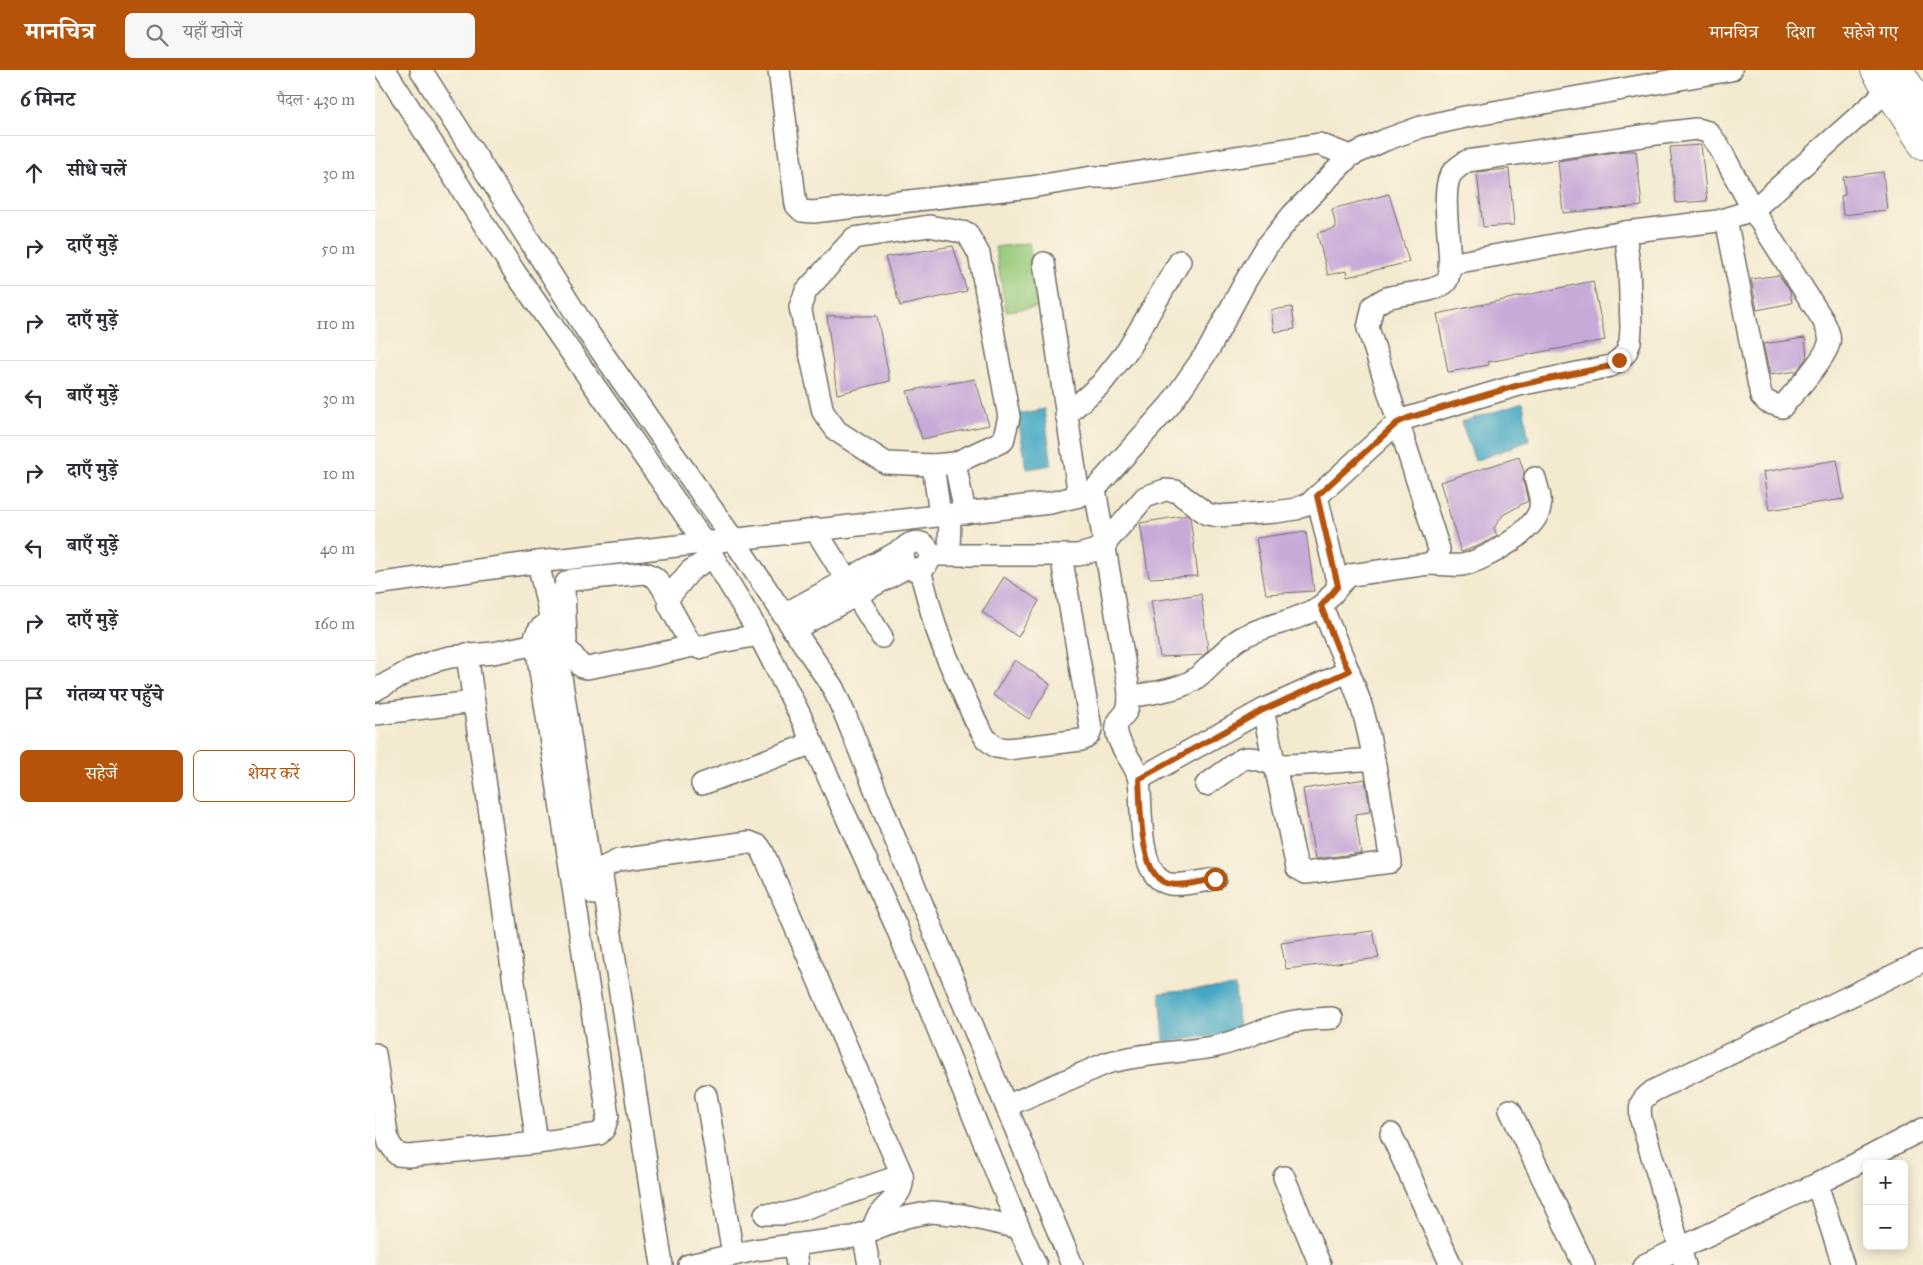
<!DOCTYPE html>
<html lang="hi">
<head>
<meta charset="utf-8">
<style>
	body { margin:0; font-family:"IM FELL Great Primer","Noto Serif Devanagari",serif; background:#f7f7f7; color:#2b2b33 }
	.controls { position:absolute; right:15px; bottom:15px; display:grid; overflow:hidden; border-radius:8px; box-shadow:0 2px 12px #0003 }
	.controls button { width:45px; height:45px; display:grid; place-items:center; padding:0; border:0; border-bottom:1px solid #e1e1e2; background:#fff; color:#2b2b33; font:25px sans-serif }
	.stop { position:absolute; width:15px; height:15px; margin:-11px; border:4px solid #b45309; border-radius:50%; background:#fff }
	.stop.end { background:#b45309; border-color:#fff; box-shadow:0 1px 5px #0008 }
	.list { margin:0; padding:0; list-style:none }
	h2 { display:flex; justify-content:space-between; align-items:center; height:65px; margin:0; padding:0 20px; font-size:21px }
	h2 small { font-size:16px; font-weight:400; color:#7c7c81 }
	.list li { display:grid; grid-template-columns:32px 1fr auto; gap:15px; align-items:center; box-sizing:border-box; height:75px; padding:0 20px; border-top:1px solid #e1e1e2 }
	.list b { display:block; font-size:19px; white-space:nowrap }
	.list em { font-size:16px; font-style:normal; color:#7c7c81 }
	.actions { display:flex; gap:10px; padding:15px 20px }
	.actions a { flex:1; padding:11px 0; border:1px solid #b45309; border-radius:8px; text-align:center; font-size:18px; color:#b45309 }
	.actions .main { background:#b45309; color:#fff }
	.icon { flex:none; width:28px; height:28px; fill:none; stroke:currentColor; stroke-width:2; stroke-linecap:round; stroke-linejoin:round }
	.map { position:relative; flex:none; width:1548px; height:1195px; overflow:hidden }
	header { display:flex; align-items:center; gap:30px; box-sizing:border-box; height:70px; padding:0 25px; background:#b45309; color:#fff }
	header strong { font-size:24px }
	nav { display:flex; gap:28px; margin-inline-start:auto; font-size:18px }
	.search { width:350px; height:45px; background:#f7f7f7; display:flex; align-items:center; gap:12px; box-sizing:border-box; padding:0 18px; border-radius:8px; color:#7c7c81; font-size:19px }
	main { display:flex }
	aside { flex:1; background:#fff }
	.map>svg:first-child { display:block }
</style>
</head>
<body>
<header>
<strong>मानचित्र</strong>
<div class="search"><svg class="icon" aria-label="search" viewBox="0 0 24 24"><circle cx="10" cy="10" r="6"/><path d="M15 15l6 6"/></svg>यहाँ खोजें</div>
<nav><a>मानचित्र</a><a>दिशा</a><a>सहेजे गए</a></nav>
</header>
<main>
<aside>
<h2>6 मिनट<small>पैदल · 430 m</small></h2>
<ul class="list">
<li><svg class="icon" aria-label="ahead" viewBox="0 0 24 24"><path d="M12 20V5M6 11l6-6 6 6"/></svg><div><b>सीधे चलें</b></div><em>30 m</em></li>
<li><svg class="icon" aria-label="right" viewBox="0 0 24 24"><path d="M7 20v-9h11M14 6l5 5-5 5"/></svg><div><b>दाएँ मुड़ें</b></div><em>50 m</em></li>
<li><svg class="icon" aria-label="right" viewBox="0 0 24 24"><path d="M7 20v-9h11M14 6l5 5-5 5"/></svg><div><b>दाएँ मुड़ें</b></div><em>110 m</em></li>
<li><svg class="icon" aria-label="left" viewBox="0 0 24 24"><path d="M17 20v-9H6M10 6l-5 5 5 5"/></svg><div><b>बाएँ मुड़ें</b></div><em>30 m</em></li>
<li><svg class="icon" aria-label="right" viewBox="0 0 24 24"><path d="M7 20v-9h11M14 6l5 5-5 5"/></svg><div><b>दाएँ मुड़ें</b></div><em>10 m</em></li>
<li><svg class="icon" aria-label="left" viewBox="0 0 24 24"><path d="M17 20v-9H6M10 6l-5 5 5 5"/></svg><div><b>बाएँ मुड़ें</b></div><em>40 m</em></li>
<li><svg class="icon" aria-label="right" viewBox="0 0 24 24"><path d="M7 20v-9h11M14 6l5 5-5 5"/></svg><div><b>दाएँ मुड़ें</b></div><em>160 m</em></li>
<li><svg class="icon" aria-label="arrive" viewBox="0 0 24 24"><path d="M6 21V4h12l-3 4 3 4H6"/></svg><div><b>गंतव्य पर पहुँचे</b></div></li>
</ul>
<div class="actions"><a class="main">सहेजें</a><a>शेयर करें</a></div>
</aside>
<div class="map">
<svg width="1548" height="1195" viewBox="0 0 1548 1195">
	<rect width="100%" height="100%" fill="#fcf5e5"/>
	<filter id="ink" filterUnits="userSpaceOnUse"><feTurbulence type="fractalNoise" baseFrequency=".02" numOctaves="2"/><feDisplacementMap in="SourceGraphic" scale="10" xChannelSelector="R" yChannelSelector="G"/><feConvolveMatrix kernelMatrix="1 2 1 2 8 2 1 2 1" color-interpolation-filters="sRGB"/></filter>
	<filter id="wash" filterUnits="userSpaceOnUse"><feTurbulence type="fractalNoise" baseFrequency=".0096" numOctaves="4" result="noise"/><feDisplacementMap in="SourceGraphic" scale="20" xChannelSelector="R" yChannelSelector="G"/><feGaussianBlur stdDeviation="1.12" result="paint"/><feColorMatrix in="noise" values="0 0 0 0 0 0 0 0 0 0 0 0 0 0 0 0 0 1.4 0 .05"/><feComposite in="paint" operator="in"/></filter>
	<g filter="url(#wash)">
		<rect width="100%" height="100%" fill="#f3ead0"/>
		<polygon fill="#97ca7b" stroke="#617a53" points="654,173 665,237 631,241 620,177"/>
		<g fill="#44a7c3" stroke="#386977">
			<polygon points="1148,333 1154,371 1100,391 1086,352"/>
			<polygon points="669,339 677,395 652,399 642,344"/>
			<polygon points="860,916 864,963 789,972 785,922"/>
		</g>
		<g id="blocks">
			<g fill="#c7aad8">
				<polygon points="1326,75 1332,131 1301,133 1295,77"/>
				<polygon points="1248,81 1261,81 1267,136 1188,143 1183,91"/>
				<polygon points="1134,99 1139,155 1108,157 1102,102"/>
				<polygon points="1508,102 1512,140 1468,145 1466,126 1470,125 1468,107"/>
				<polygon points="1014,124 1034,192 972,207 971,201 953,205 942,163 961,158 957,139"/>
				<polygon points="578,176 592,221 525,236 510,187"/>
				<polygon points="1404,205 1415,221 1417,233 1382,240 1376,209"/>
				<polygon points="1218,211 1230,270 1113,292 1114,295 1073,302 1062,244"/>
				<polygon points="917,237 920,259 899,262 896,240"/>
				<polygon points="452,246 502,246 515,311 462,324"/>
				<polygon points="1430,268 1432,287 1422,301 1395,305 1388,274"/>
				<polygon points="600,309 614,355 547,369 532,321"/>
				<polygon points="1144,387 1149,402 1148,411 1153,431 1128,445 1119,458 1122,466 1103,476 1086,482 1065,412"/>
				<polygon points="1462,390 1469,429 1394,440 1388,402"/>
				<polygon points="813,445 815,447 823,506 774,508 765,453"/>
				<polygon points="931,461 939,521 891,524 881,468"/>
				<polygon points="629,507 664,531 643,567 607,542"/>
				<polygon points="826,524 833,580 829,585 785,587 776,531"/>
				<polygon points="640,590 675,614 654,649 618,625"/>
				<polygon points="990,709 995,742 980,744 986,783 940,789 928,719"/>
				<polygon points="998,861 1004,888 911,899 906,873"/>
			</g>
		</g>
	</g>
	<g filter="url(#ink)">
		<use href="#blocks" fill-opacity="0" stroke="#716e65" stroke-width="1"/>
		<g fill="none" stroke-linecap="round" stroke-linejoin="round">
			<g stroke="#716e65" stroke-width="24">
				<g id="minor">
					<polyline points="10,0 139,201 329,472 378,553 425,645 521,856 644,1158 661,1195"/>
					<polyline points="46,0 212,261 358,469 458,618 471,647 516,759 697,1195"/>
					<polyline points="404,0 421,135 427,141 438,142 656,117 717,107 733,107 944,74 975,86"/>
					<polyline points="669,193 704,426"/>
					<polyline points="1074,194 1250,162 1343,151 1378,140 1513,20"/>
					<polyline points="691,345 726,314 752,281 805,191"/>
					<polyline points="580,393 558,395 511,393 462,361 448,342 425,237 431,221 479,168 554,156 592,163 604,184 634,347 628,371 580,393 590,443"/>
					<polyline points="558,395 565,445"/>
					<path d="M 720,419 L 753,614 C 754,622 755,632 752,640 C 747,650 740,649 742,663 C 745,681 762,694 764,711 C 768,737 761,808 795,814 C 809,816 827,811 840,809"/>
					<polyline points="942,426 963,515"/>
					<polyline points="440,459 507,567"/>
					<polyline points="555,485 703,485 718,481 729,475 770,427 790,420 801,421 832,444 843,446 901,442 921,439 935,433 1022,353 1033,348 1144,315 1236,296 1244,290 1251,283 1255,272 1256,258 1254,195 1250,162"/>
					<polyline points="574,485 575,444"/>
					<polyline points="338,486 315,501 293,528 294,535 315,573 324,578 340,573 384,565"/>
					<polyline points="163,492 181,573 219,824"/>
					<path d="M 1053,494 C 1064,494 1077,496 1087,495 C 1109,491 1161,461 1165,438 C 1167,429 1162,417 1160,408"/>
					<path d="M 545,500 L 560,555 L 571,585 L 600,650 L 611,669 L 621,677 L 633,679 L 706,670 C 712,668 715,666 716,659 L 686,485"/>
					<polyline points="0,514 163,492 675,433 704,426 720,419 795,335 834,279 870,212 892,176 917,145 975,86 1010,70 1046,57 1090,47 1356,0"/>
					<path d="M 947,536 C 961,574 980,610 990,649 C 1002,696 1008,744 1016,792 L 931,803 L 922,798 L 888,640 L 974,601"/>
					<path d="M 408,545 L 528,479 C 547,459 568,488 545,500 L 536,499 L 529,493 L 528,479"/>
					<polyline points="418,560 532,497"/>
					<path d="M 191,571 L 189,519 L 191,513 L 197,510 L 269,503 C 284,506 286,516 293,528"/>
					<polyline points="181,573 195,582 207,597 212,598 270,587 317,576"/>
					<polyline points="0,620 36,600 59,591 75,587 118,583 161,574"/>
					<path d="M 754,627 C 774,623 799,621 817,611 C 835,600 847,579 866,568 C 891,554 921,552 944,537 C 957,529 963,512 976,505 L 1053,494 C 1060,490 1064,488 1064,479 L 993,258 L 998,236 C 1003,233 1007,230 1012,228 C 1027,223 1060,223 1071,212 C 1082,200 1064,130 1075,106 C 1079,99 1086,95 1092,91 L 1288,63 L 1321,59 L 1333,62 L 1343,75 L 1378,140 L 1448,250 C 1451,257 1456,265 1454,273 C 1451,288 1418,324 1407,337 L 1392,332 L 1386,326 L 1351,149"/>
					<polyline points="0,644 98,632"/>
					<polyline points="764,709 888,640"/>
					<polyline points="327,714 438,673"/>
					<path d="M 831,715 L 867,689 C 881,685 891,695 905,695 C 936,695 968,691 999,689"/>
					<polyline points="0,984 12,1064 14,1073 23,1085 34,1086 162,1073 92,584"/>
					<polyline points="331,1025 358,1185"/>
					<path d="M 631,1036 L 732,993 C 767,983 802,983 838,977 C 863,972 884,960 907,954 C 923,949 940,949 957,948"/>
					<polyline points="1135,1040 1209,1195"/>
					<polyline points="1016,1064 1076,1195"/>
					<path d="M 162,1073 L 224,1064 L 229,1059 L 233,1046 L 160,568 C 162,559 168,556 176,552"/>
					<polyline points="909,1107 945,1195"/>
					<polyline points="1442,1114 1468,1195"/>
					<polyline points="390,1144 410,1144 425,1140 527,1105"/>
					<polyline points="488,1163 494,1195"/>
					<polyline points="419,1175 422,1195"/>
					<path d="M 287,1195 L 227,806 L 229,797 L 244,790 L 374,772 L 384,776 L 388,782 L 527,1105 C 531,1131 502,1133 498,1160"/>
					<polyline points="314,1195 380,1180 478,1167 531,1147 557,1142 587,1145 644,1158"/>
					<polyline points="1269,1195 1442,1114 1548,1059"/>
					<path d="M 1310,1195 L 1266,1050 C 1264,1033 1265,1031 1278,1021 L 1548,891"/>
				</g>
			</g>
			<g stroke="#716e65" stroke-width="30">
				<g id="highway">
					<polyline points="1500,0 1548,75"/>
					<polyline points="1524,0 1548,38"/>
				</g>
			</g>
			<use href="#minor" stroke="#fff" stroke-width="21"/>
			<use href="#highway" stroke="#fff" stroke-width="28"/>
		</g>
	</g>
	<g fill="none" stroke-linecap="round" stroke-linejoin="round" filter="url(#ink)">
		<path stroke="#b45309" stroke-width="6" d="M 840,809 C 826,811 808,817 794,814 C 763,808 766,734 764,709 L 888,640 L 974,601 L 962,577 L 946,536 L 963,516 L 942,426 L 1022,353 L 1033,348 L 1144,315 L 1236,296 L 1244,290"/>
	</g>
</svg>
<div class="controls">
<button>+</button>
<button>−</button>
</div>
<div class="stop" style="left:840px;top:809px"></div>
<div class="stop end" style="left:1244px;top:290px"></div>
</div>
</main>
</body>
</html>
